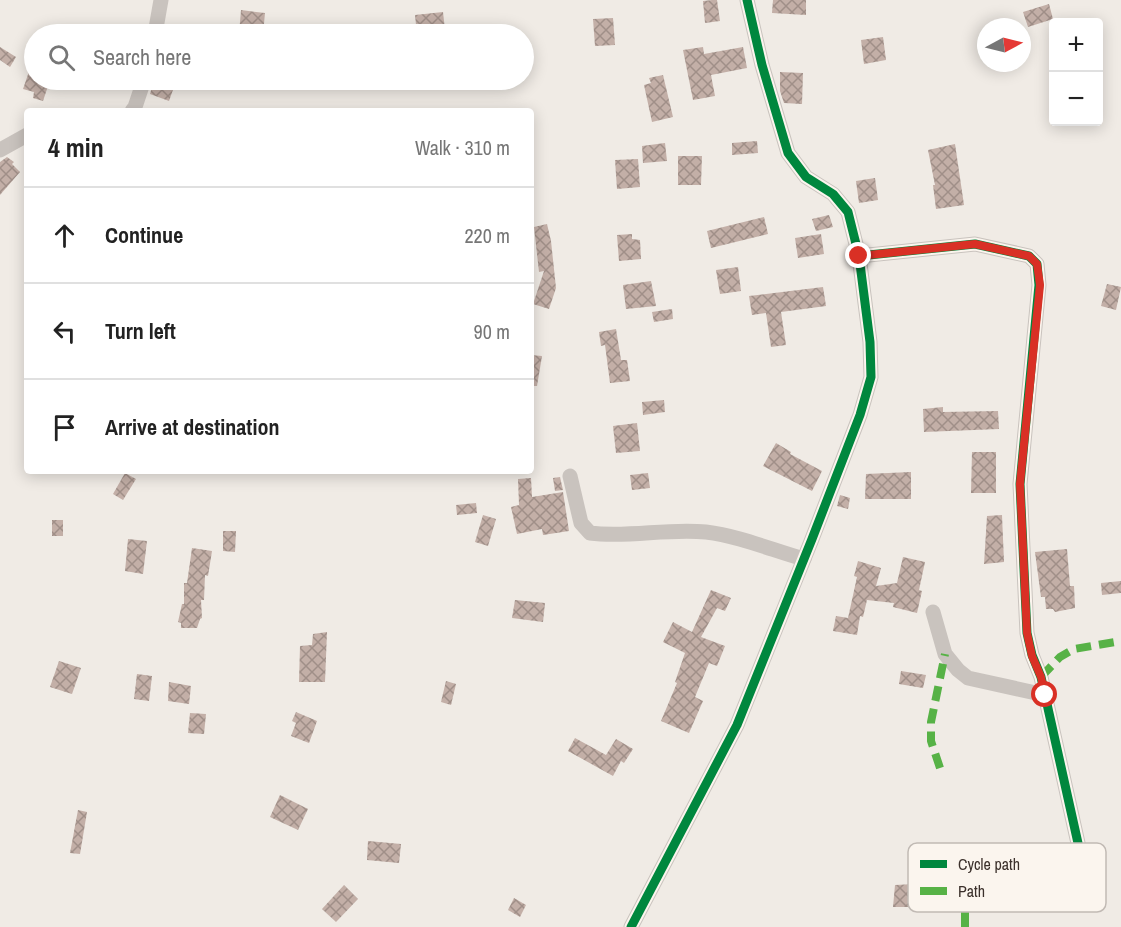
<!DOCTYPE html>
<html lang="en">
<head>
<meta charset="utf-8">
<style>
	body { margin:0; font-family:"Archivo Narrow",sans-serif; background:#f6f6f6; color:#222 }
	.controls { position:absolute; right:18px; top:18px; display:grid; overflow:hidden; border-radius:6px; box-shadow:0 3px 15px #0003 }
	.controls button { width:54px; height:54px; display:grid; place-items:center; padding:0; border:0; border-bottom:2px solid #e0e0e0; background:#fff; color:#222; font:30px sans-serif }
	.compass { position:absolute; left:977px; top:18px; width:54px; height:54px; border-radius:50%; background:#fff; box-shadow:0 3px 15px #0003; rotate:83deg }
	.stop { position:absolute; width:18px; height:18px; margin:-14px; border:4px solid #d93025; border-radius:50%; background:#fff }
	.stop.end { background:#d93025; border-color:#fff; box-shadow:0 2px 6px #0008 }
	.list { margin:0; padding:0; list-style:none }
	h2 { display:flex; justify-content:space-between; align-items:center; height:78px; margin:0; padding:0 24px; font-size:26px }
	h2 small { font-size:20px; font-weight:400; color:#767676 }
	.list li { display:grid; grid-template-columns:39px 1fr auto; gap:18px; align-items:center; box-sizing:border-box; height:96px; padding:0 24px; border-top:2px solid #e0e0e0 }
	.list b { display:block; font-size:22px; white-space:nowrap }
	.list em { font-size:20px; font-style:normal; color:#767676 }
	.icon { flex:none; width:33px; height:33px; fill:none; stroke:currentColor; stroke-width:2; stroke-linecap:round; stroke-linejoin:round }
	.map { position:relative; flex:none; width:1121px; height:927px; overflow:hidden }
	.search { position:absolute; background:#fff; box-shadow:0 3px 15px #0003; left:24px; top:24px; width:510px; height:66px; display:flex; align-items:center; gap:15px; box-sizing:border-box; padding:0 21px; border-radius:33px; color:#767676; font-size:22px }
	.panel { position:absolute; background:#fff; box-shadow:0 3px 15px #0003; left:24px; top:108px; width:510px; height:366px; border-radius:6px }
	.map>svg:first-child { display:block }
</style>
</head>
<body>
<div class="map">
<svg width="1121" height="927" viewBox="0 0 1121 927">
	<defs>
		<pattern id="building-cross-hatch" width="8" height="8" patternUnits="userSpaceOnUse" patternTransform="scale(1.5)"><rect width="8" height="8" fill="#c3afa7"/><path d="M0 0l8 8M0 8l8-8" fill="none" stroke="#a08f88"/></pattern>
	</defs>
	<rect width="100%" height="100%" fill="#f0ebe5"/>
	<g fill="url(#building-cross-hatch)">
		<polygon points="712,0 717,0 720,21 705,23 703,1"/>
		<polygon points="773,0 806,0 806,15 772,13"/>
		<polygon points="1049,4 1053,19 1028,27 1023,12"/>
		<polygon points="241,10 265,13 263,34 239,34"/>
		<polygon points="443,12 445,30 417,34 415,15"/>
		<polygon points="613,18 615,45 595,46 593,19"/>
		<polygon points="883,37 886,60 864,64 861,40"/>
		<polygon points="0,47 16,57 10,67 0,60"/>
		<polygon points="703,47 704,54 743,47 747,68 711,75 715,96 693,100 683,50"/>
		<polygon points="33,60 34,60 34,80 50,80 43,101 33,98 34,92 23,89"/>
		<polygon points="780,72 803,73 802,104 784,103 780,91"/>
		<polygon points="663,75 673,117 652,122 644,85 651,83 649,78"/>
		<polygon points="154,80 172,80 170,86 174,87 169,101 150,94"/>
		<polygon points="757,141 758,153 732,155 732,143"/>
		<polygon points="665,143 667,161 643,163 642,146"/>
		<polygon points="955,144 964,205 936,209 933,185 935,185 928,150"/>
		<polygon points="678,156 702,156 701,185 678,185"/>
		<polygon points="7,157 14,162 12,164 20,172 0,195 0,162"/>
		<polygon points="638,159 640,187 617,189 615,160"/>
		<polygon points="875,178 878,200 859,203 856,181"/>
		<polygon points="829,215 833,227 816,231 812,219"/>
		<polygon points="764,217 768,234 711,248 707,231"/>
		<polygon points="547,224 551,241 556,288 549,309 533,304 544,271 539,272 534,227"/>
		<polygon points="632,234 632,239 640,240 641,259 619,261 617,235"/>
		<polygon points="821,234 824,254 798,258 795,238"/>
		<polygon points="738,267 741,291 720,294 716,270"/>
		<polygon points="651,281 656,306 626,309 623,285"/>
		<polygon points="1107,284 1121,287 1116,310 1101,306"/>
		<polygon points="823,287 826,306 781,312 786,345 771,347 766,313 752,315 749,296"/>
		<polygon points="672,309 673,319 654,322 652,312"/>
		<polygon points="616,329 621,360 627,360 630,381 610,383 605,345 601,346 599,332"/>
		<polygon points="531,355 542,356 537,386 531,386"/>
		<polygon points="664,400 665,412 643,415 642,402"/>
		<polygon points="943,407 943,412 998,411 999,429 924,432 923,409"/>
		<polygon points="637,423 640,451 616,453 613,426"/>
		<polygon points="776,443 791,452 790,454 822,471 812,491 763,466"/>
		<polygon points="972,452 996,452 996,493 971,493"/>
		<polygon points="911,472 911,499 865,499 866,474"/>
		<polygon points="125,473 136,479 123,500 113,494"/>
		<polygon points="648,473 650,488 632,490 630,475"/>
		<polygon points="560,477 563,490 555,491 553,478"/>
		<polygon points="531,478 532,497 563,492 569,531 543,535 542,529 517,534 511,507 519,505 518,479"/>
		<polygon points="840,495 850,498 848,509 837,506"/>
		<polygon points="476,503 477,513 457,515 456,505"/>
		<polygon points="483,515 496,519 488,546 475,542"/>
		<polygon points="1002,515 1004,562 984,564 987,516"/>
		<rect x="52" y="520" width="11" height="16"/>
		<polygon points="223,531 236,531 235,552 223,551"/>
		<polygon points="128,539 147,541 143,574 125,571"/>
		<polygon points="192,548 212,551 208,576 205,575 204,600 201,600 202,618 200,619 197,628 181,628 181,623 178,622 182,604 184,604 184,583 187,583"/>
		<polygon points="1067,549 1070,586 1074,586 1075,608 1055,612 1053,609 1046,609 1045,597 1041,597 1035,552"/>
		<polygon points="903,557 925,562 919,590 922,591 917,613 893,607 894,603 867,600 863,617 860,616 857,635 833,631 836,616 848,618 857,577 854,576 858,561 881,568 876,586 897,583"/>
		<polygon points="1121,581 1121,593 1102,595 1101,583"/>
		<polygon points="711,590 731,598 725,611 717,608 701,637 725,646 717,666 709,663 695,697 703,701 689,733 661,721 677,683 675,682 685,653 663,642 673,622 692,632"/>
		<polygon points="515,600 545,603 543,622 512,618"/>
		<polygon points="327,632 325,682 299,682 300,646 312,645 313,634"/>
		<polygon points="59,661 81,668 72,694 50,687"/>
		<polygon points="901,671 926,675 923,688 899,684"/>
		<polygon points="137,674 152,676 149,701 134,699"/>
		<polygon points="446,681 456,684 451,705 441,702"/>
		<polygon points="169,682 191,686 189,704 168,701"/>
		<polygon points="296,712 317,721 309,743 291,736 296,723 292,721"/>
		<polygon points="190,713 206,714 204,734 188,733"/>
		<polygon points="575,738 606,755 616,739 633,749 624,763 621,761 613,776 568,751"/>
		<polygon points="280,795 308,809 298,830 270,817"/>
		<polygon points="78,810 87,812 80,854 70,853"/>
		<polygon points="368,841 401,844 399,863 367,860"/>
		<polygon points="914,884 915,907 893,907 895,885"/>
		<polygon points="344,885 358,899 336,922 322,909"/>
		<polygon points="514,898 526,905 520,917 508,910"/>
	</g>
	<g fill="none" stroke-linecap="round" stroke-linejoin="round">
		<g stroke="#c9c3be" stroke-width="15">
			<polyline points="155,34 161,0"/>
			<polyline points="132,111 135,107 144,80"/>
			<polyline points="0,150 27,135"/>
			<polyline points="859,256 975,244 1029,256 1037,264 1039,285 1020,484 1027,633 1032,655 1041,677 1088,888"/>
			<path d="M 570,476 L 581,523 L 590,533 C 628,538 667,528 706,532 C 739,536 772,550 804,559"/>
			<polyline points="933,612 945,654 958,670 968,678 1045,695"/>
			<polyline points="631,927 737,725 812,539 860,415 871,377 870,342 859,256 848,212 833,194 806,177 788,153 762,65 747,0"/>
		</g>
		<g stroke="#57b246" stroke-width="8" stroke-dasharray="15 8" stroke-linecap="butt">
			<polyline points="1041,677 1060,657 1074,649 1121,641"/>
			<polyline points="940,768 931,741 931,722 945,654"/>
			<polyline points="965,927 965,856"/>
		</g>
		<g stroke="#fbf5ee" stroke-width="13">
			<g id="cycleway">
				<polyline points="859,256 975,244 1029,256 1037,264 1039,285 1020,484 1027,633 1032,655 1041,677 1088,888"/>
				<polyline points="631,927 737,725 812,539 860,415 871,377 870,342 859,256 848,212 833,194 806,177 788,153 762,65 747,0"/>
			</g>
		</g>
		<use href="#cycleway" stroke="#00873e" stroke-width="9"/>
	</g>
	<g fill="none" stroke-linecap="round" stroke-linejoin="round">
		<polyline stroke="#d93025" stroke-width="8" points="859,256 975,244 1029,256 1037,264 1040,285 1020,484 1027,633 1032,656 1041,677 1045,695"/>
	</g>
	<rect x="908" y="843" width="198" height="69" rx="9" fill="#fbf5ee" stroke="#c1bab4" stroke-width="1.5"/>
	<rect x="920" y="860" width="27" height="8" fill="#00873e"/>
	<rect x="920" y="887" width="27" height="8" fill="#57b246"/>
	<g font-size="16" fill="#3b302b">
		<text x="958" y="870">Cycle path</text>
		<text x="958" y="897">Path</text>
	</g>
</svg>
<div class="controls">
<button>+</button>
<button>−</button>
</div>
<svg class="compass" viewBox="-18 -18 36 36"><path d="M0-13l5 13h-10z" fill="#e53935"/><path d="M0 13l5-13h-10z" fill="#767676"/></svg>
<div class="stop" style="left:1045px;top:695px"></div>
<div class="stop end" style="left:859px;top:256px"></div>
<div class="search"><svg class="icon" aria-label="search" viewBox="0 0 24 24"><circle cx="10" cy="10" r="6"/><path d="M15 15l6 6"/></svg>Search here</div>
<section class="panel">
<h2>4 min<small>Walk · 310 m</small></h2>
<ul class="list">
<li><svg class="icon" aria-label="ahead" viewBox="0 0 24 24"><path d="M12 20V5M6 11l6-6 6 6"/></svg><div><b>Continue</b></div><em>220 m</em></li>
<li><svg class="icon" aria-label="left" viewBox="0 0 24 24"><path d="M17 20v-9H6M10 6l-5 5 5 5"/></svg><div><b>Turn left</b></div><em>90 m</em></li>
<li><svg class="icon" aria-label="arrive" viewBox="0 0 24 24"><path d="M6 21V4h12l-3 4 3 4H6"/></svg><div><b>Arrive at destination</b></div></li>
</ul>
</section>
</div>
</body>
</html>
